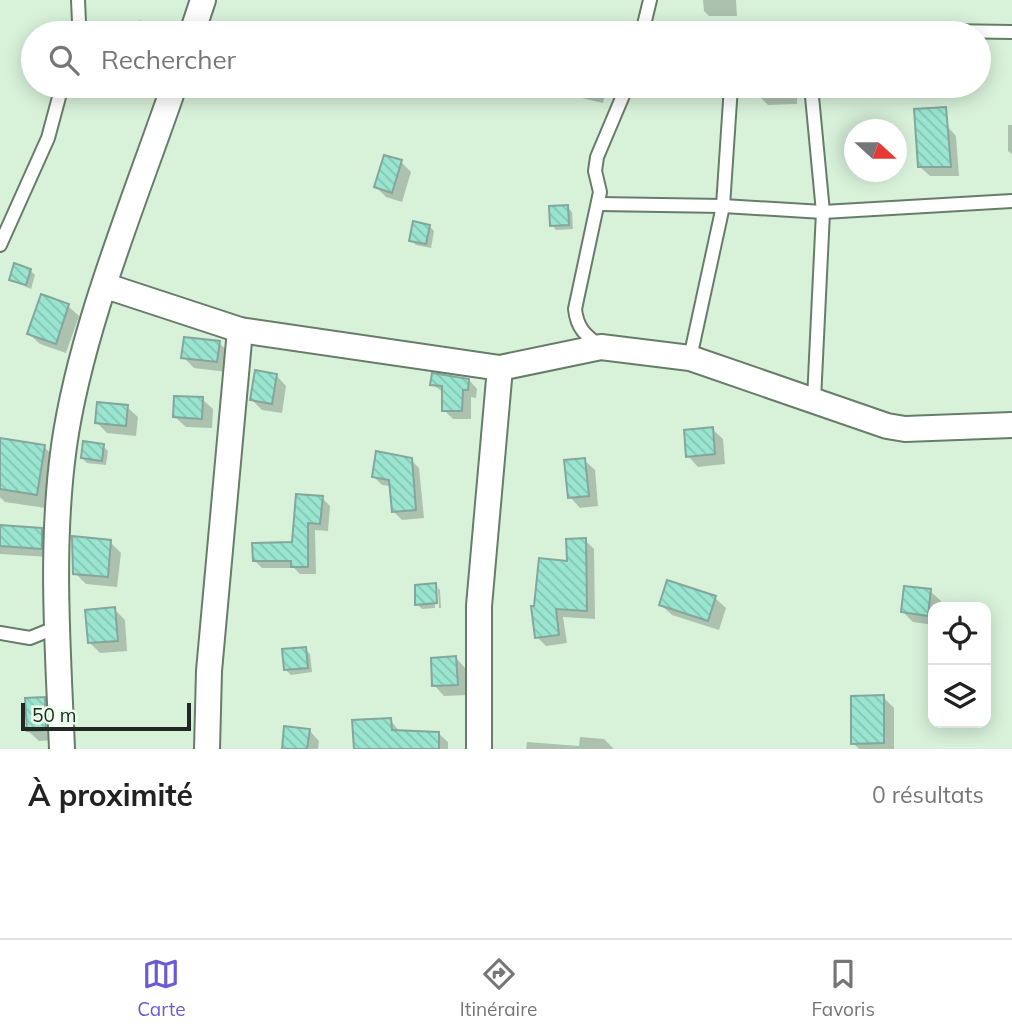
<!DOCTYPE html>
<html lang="fr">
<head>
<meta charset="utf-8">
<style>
	body { margin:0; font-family:Mulish,sans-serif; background:#f2f2f2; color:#222 }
	.controls { position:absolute; right:21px; bottom:21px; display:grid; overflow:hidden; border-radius:14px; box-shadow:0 4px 18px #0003 }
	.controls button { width:63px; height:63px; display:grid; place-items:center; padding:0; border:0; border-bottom:2px solid #e0e0e0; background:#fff; color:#222; font:35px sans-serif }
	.compass { position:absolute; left:844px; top:119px; width:63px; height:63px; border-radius:50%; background:#fff; box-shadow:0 4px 18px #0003; rotate:111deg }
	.scale { position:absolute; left:21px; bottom:18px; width:170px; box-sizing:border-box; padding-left:7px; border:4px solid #202921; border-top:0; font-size:19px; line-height:24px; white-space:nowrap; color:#202921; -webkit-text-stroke:5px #e9feea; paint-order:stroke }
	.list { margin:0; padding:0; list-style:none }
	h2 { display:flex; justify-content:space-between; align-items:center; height:91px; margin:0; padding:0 28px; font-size:30px }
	h2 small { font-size:23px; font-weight:400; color:#767676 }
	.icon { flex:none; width:38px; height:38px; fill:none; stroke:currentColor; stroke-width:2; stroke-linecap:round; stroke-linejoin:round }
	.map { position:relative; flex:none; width:1012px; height:749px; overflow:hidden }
	.search { position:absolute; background:#fff; box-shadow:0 4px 18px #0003; left:21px; right:21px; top:21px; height:77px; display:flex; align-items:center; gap:18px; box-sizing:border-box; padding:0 24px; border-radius:38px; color:#767676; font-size:26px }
	.sheet { height:189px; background:#fff }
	nav { display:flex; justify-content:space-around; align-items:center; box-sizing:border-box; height:98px; border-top:2px solid #e0e0e0; background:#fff; font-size:19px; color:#767676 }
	nav a { display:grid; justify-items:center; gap:4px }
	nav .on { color:#6c5ad4 }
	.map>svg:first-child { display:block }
</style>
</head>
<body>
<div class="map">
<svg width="1012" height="749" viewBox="0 0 1012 749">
	<defs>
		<pattern id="building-back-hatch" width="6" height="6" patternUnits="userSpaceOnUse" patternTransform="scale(1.75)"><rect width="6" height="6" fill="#99e5d0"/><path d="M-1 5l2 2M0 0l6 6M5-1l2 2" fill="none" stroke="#84c4b2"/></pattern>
	</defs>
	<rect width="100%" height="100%" fill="#d8f2da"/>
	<g fill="#0003">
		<polygon points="703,0 736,0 737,16 709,16 704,11"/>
		<polygon points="139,20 158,27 164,33 134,33"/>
		<polygon points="562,86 607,86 603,103 573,96"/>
		<polygon points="757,86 797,86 797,104 768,105 757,94"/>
		<polygon points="1008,125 1012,125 1012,154 1008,151"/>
		<polygon points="947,126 956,136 959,176 930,176 920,167"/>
		<polygon points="401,162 411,172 402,202 386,197 376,187"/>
		<polygon points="567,207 572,212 573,229 556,230 552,225"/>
		<polygon points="429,226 434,231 431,248 416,245 411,240"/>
		<polygon points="30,270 35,275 31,289 11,280"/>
		<polygon points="68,306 79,316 66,353 40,344 29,334"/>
		<polygon points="219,343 230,353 227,372 194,368 183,357"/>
		<polygon points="276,375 286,386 282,413 262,410 252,400"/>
		<polygon points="469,380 477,389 476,398 471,397 471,419 453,419 444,410 444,393 432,384"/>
		<polygon points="202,399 213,409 212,428 186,427 175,417"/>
		<polygon points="127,407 138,417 136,436 107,433 96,422"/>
		<polygon points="712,429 723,439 725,464 698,467 688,456"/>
		<polygon points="0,440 44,447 60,462 52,509 5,502 0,497"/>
		<polygon points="103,446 108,451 106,465 87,463 82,458"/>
		<polygon points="411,460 419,468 424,518 402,520 393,511 391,486 382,485 374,477"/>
		<polygon points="584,460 595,470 598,506 580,508 570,497"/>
		<polygon points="322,498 330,506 328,531 315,530 316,574 300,574 294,568 262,568 254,560 293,544"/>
		<polygon points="0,527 41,530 50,539 50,557 0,554"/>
		<polygon points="585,540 594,549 595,619 563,617 567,643 546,646 537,637 569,562"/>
		<polygon points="110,542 121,553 117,587 86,584 75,573"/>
		<polygon points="435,585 438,588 434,588 435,608 422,609 417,604"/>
		<polygon points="438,588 440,590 441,608 439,608"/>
		<polygon points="930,591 941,601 940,607 933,607 933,625 913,622 903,612"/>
		<polygon points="715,598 726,608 719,630 672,615 661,605"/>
		<polygon points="114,609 125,620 127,651 100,653 90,643"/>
		<polygon points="305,649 310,654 312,672 291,675 286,670"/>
		<polygon points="456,658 466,669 467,695 444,696 434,685"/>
		<polygon points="883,697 894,708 894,749 859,749 853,743"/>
		<polygon points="44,699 55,709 56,740 39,741 28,731"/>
		<polygon points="390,720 400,732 438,733 448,742 448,749 358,749"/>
		<polygon points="309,730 319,741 318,749 284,749"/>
		<polygon points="580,737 604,739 614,749 526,749 527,742 579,746"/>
	</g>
	<g fill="url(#building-back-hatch)" stroke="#83a79c" stroke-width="2">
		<polygon points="946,107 951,167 918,167 914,109"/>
		<polygon points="384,155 402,160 392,193 374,187"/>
		<polygon points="568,205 569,225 550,226 549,206"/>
		<polygon points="413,221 430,225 426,244 409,241"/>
		<polygon points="14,263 31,269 26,285 9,280"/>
		<polygon points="41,294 69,304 56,344 27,334"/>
		<polygon points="184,337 220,341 217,362 181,358"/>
		<polygon points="255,370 277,374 272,404 250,400"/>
		<polygon points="432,373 469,379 468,390 463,390 462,411 442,411 442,386 430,385"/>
		<polygon points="174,396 203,397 202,419 173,417"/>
		<polygon points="97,402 128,405 126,426 95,423"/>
		<polygon points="713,427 715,454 686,457 684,430"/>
		<polygon points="0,438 45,445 37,495 0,489"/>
		<polygon points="83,441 104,444 102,461 81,458"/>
		<polygon points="376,451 412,458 416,510 392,512 389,480 372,477"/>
		<polygon points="585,458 589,496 568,498 564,460"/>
		<polygon points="296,494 323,496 320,524 308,523 308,567 291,567 291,561 253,561 252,543 292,542"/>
		<polygon points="0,525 42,528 42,549 0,546"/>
		<polygon points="72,536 111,540 108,577 73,574"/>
		<polygon points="586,538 587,611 556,609 559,635 535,638 531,606 534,606 539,558 567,561 566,539"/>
		<polygon points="667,580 716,596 708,621 659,605"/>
		<polygon points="436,583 437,603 415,605 415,585"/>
		<polygon points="904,586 931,589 928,616 901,612"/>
		<polygon points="115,607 118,641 88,643 85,610"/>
		<polygon points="306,647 308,668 284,670 282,649"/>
		<polygon points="456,656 458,685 432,686 431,658"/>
		<polygon points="884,695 884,743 851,744 851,696"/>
		<polygon points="45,697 46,730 27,731 25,698"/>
		<polygon points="391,718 392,730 439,732 439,749 354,749 352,720"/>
		<polygon points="284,726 310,729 307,749 282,749"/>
	</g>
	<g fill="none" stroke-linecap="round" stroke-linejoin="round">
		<g stroke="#677d69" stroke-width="16">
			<g id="service">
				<polyline points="77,33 79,22 78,0"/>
				<polyline points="642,33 650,0"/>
				<polyline points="868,33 880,30 1012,32"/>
				<polyline points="811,86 823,212 814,400"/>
				<polyline points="599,204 723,206 823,212 1012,201"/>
				<polyline points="0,245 48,138 62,86"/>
				<path d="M 600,346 C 585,335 577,328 575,309 L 600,192 L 595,171 L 597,157 L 627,86"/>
				<polyline points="690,358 723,206 731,86"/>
				<polyline points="0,633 30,638 57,627"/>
			</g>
		</g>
		<g stroke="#677d69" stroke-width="28">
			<g id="minor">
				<polyline points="192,33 203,0"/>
				<polyline points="106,286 240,330 500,368 601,347 690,358 887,426 905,429 1012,425"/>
				<path d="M 62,749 C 58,648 50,547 64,446 C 81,327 135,200 174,86"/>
				<polyline points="207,749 209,671 240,330"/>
				<polyline points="479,749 479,606 500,368"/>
			</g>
		</g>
		<use href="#service" stroke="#fff" stroke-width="12"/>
		<use href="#minor" stroke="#fff" stroke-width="24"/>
	</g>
</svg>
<div class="controls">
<button><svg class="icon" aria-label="locate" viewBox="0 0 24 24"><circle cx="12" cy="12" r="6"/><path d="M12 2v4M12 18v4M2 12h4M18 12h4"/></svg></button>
<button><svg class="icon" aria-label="layers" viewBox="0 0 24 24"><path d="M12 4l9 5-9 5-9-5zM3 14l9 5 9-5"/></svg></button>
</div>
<svg class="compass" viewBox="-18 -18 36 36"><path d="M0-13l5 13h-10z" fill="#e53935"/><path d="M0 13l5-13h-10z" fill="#767676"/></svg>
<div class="scale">50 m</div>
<div class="search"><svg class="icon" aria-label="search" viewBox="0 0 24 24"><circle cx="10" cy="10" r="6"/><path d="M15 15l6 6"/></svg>Rechercher</div>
</div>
<section class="sheet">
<h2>À proximité<small>0 résultats</small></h2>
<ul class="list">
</ul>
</section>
<nav>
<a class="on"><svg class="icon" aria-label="map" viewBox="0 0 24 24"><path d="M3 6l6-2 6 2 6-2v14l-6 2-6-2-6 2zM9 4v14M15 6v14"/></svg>Carte</a>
<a><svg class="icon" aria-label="directions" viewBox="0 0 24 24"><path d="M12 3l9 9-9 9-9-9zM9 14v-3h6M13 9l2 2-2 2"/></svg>Itinéraire</a>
<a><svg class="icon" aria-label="saved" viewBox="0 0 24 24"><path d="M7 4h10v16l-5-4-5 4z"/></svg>Favoris</a>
</nav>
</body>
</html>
